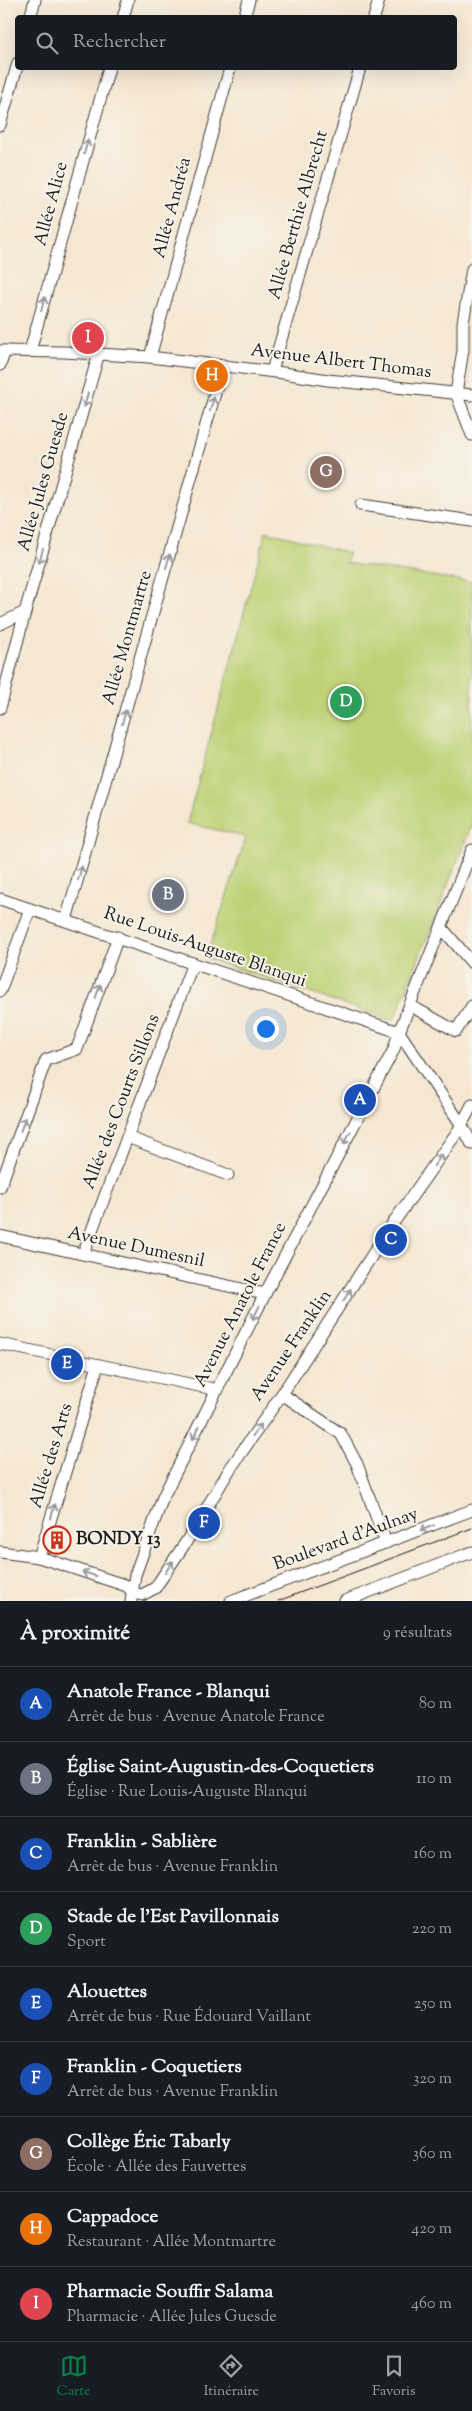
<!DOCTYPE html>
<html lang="fr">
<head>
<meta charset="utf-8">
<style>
	body { margin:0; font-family:"Sorts Mill Goudy",serif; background:#242831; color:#f1f3f6 }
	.you { position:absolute; left:265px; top:1028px; width:18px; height:18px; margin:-12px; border:4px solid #fff; border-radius:50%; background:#1a73e8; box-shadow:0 0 0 8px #1a73e833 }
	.badge { display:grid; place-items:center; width:32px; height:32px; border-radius:50%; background:#0b8043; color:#fff; font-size:16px; font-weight:700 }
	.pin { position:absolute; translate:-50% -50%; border:2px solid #fff; box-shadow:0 1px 5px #0006 }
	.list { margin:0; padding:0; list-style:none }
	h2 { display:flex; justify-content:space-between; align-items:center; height:65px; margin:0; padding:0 20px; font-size:21px }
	h2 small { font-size:16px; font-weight:400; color:#9ea1a6 }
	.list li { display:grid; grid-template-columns:32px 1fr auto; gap:15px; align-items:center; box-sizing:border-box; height:75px; padding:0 20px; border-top:1px solid #363941 }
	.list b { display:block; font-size:19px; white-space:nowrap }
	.list p { margin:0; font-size:16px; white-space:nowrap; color:#9ea1a6 }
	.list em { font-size:16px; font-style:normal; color:#9ea1a6 }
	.icon { flex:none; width:28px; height:28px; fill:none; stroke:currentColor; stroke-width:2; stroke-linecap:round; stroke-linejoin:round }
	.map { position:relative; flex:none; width:472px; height:1601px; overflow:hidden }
	.search { position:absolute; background:#171b24; box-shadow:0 5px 20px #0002; left:15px; right:15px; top:15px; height:55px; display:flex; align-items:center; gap:12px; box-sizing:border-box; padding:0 18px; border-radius:5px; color:#9ea1a6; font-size:19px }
	.sheet { height:740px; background:#171b24 }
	nav { display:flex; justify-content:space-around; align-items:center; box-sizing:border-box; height:70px; border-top:1px solid #363941; background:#171b24; font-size:14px; color:#9ea1a6 }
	nav a { display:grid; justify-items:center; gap:2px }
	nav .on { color:#0b8043 }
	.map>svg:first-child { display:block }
</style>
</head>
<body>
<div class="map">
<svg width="472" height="1601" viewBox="0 0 472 1601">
	<rect width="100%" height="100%" fill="#f7f3e8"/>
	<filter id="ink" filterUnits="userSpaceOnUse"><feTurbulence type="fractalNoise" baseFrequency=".02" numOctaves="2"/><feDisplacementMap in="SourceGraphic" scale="10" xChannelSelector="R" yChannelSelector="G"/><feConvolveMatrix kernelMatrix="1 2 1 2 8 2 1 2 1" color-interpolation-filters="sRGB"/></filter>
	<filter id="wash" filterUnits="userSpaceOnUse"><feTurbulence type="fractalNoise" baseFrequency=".0096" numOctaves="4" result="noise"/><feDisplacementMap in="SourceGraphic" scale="20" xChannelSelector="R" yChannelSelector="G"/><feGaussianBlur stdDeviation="1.12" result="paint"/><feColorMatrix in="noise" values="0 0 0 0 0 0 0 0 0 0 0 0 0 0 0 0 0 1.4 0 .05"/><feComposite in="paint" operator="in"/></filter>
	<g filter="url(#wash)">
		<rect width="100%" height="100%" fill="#f6e7d2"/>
		<polygon fill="#bdd276" stroke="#6c7749" points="266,531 349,553 346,563 472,582 472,824 396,1016 390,1020 206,958 246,837 187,823"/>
	</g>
	<g filter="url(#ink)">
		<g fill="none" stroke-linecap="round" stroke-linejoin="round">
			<g stroke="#3d3a37" stroke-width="13">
				<g id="minor">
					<polyline points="30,18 35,0"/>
					<polyline points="123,18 128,0"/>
					<polyline points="244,18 249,0"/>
					<polyline points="374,18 379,0"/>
					<polyline points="0,125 18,63"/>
					<polyline points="472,269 463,323 463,350 456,393 472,435"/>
					<polyline points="0,351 64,352 150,357 283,373 328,380 472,395"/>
					<polyline points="30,351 109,68"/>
					<polyline points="150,357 230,68"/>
					<polyline points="0,365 5,351"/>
					<polyline points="272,371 360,68"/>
					<polyline points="361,505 472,521"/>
					<polyline points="0,624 25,612"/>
					<polyline points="0,708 25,612 99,353"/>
					<polyline points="0,899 399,1032"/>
					<polyline points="66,920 223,365"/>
					<polyline points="442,928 472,963"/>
					<polyline points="0,991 30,909"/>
					<polyline points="411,1006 456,1031 472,1006"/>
					<polyline points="399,1032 461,1124 472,1144"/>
					<polyline points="127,1137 228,1175"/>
					<polyline points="0,1187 46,1060 77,1049 118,937"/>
					<polyline points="0,1236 265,1294"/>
					<polyline points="83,1254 193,963"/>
					<polyline points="0,1344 218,1390"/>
					<polyline points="282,1394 341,1434 357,1464 386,1543"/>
					<polyline points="0,1552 39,1557 127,1586 133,1593 142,1595 155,1588 186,1542 230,1469 282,1394 391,1226 458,1131 472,1105"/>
					<polyline points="39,1557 98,1365"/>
					<polyline points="131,1601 135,1575 163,1497 265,1294 394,1049 399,1032 472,850"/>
					<polyline points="231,1601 472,1510"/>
					<polyline points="345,1601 472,1552"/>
				</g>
			</g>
			<use href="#minor" stroke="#fff" stroke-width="11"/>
			<polyline stroke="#1c1c1c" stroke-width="1" points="278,1601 472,1528"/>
		</g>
		<defs><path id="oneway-shaft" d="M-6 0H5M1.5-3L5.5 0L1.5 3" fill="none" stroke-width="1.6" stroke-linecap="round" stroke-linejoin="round" transform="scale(1.25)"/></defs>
		<g stroke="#999">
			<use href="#oneway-shaft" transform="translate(86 147) rotate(-74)"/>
			<use href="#oneway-shaft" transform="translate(43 304) rotate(-75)"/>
			<use href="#oneway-shaft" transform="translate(86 400) rotate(106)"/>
			<use href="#oneway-shaft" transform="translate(212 404) rotate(-74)"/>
			<use href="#oneway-shaft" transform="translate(41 556) rotate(106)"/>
			<use href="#oneway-shaft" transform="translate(168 561) rotate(-74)"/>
			<use href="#oneway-shaft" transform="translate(124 717) rotate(-74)"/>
			<use href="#oneway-shaft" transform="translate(80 873) rotate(-74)"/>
			<use href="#oneway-shaft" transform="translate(98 991) rotate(-70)"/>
			<use href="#oneway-shaft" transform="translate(23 1124) rotate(-70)"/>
			<use href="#oneway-shaft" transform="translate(347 1138) rotate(118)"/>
			<use href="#oneway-shaft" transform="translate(438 1160) rotate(-55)"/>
			<use href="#oneway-shaft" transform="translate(347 1295) rotate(-57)"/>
			<use href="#oneway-shaft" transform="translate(256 1313) rotate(116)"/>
			<use href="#oneway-shaft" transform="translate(257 1430) rotate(-55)"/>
			<use href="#oneway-shaft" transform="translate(196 1433) rotate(117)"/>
			<use href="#oneway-shaft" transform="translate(53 1511) rotate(-73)"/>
			<use href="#oneway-shaft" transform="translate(427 1528) rotate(159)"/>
			<use href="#oneway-shaft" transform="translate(169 1567) rotate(-56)"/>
			<use href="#oneway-shaft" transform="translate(89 1574) rotate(-162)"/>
		</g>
	</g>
	<defs>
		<g id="building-ring" transform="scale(1.4375)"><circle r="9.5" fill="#f7f3e8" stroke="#c8321e" stroke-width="1.5"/><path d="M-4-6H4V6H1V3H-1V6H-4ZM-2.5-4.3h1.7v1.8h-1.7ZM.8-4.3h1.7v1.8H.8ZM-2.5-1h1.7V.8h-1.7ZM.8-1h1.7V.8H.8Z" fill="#c8321e"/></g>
	</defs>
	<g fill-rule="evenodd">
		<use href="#building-ring" x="57" y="1540"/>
	</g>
	<g text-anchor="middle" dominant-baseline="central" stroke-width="4" stroke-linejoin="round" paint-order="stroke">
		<g font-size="18" fill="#1c1c1c" stroke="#f7f3e8">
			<text transform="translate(52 204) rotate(-75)">Allée Alice</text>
			<text transform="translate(173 208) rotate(-75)">Allée Andréa</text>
			<text transform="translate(299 215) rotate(-74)">Allée Berthie Albrecht</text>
			<text transform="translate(341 362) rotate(7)">Avenue Albert Thomas</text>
			<text transform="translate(44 482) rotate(-74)">Allée Jules Guesde</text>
			<text transform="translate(128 638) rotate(-74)">Allée Montmartre</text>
			<text transform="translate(205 948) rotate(19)">Rue Louis-Auguste Blanqui</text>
			<text transform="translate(122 1102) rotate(-69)">Allée des Courts Sillons</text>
			<text transform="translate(136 1248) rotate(12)">Avenue Dumesnil</text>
			<text transform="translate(241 1305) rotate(-63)">Avenue Anatole France</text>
			<text transform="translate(292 1346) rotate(-56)">Avenue Franklin</text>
			<text transform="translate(52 1456) rotate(-73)">Allée des Arts</text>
			<text transform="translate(346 1540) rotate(-20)">Boulevard d'Aulnay</text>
		</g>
		<g font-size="18" font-weight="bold" fill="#1c1c1c" stroke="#f7f3e8" text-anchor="start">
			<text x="76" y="1540">BONDY 13</text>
		</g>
	</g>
</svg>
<div class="you"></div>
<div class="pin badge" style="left:360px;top:1100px;background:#1a4fb4">A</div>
<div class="pin badge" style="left:168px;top:895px;background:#6b7280">B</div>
<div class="pin badge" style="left:391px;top:1240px;background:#1a4fb4">C</div>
<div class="pin badge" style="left:346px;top:702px;background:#2e9e5b">D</div>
<div class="pin badge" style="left:67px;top:1364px;background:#1a4fb4">E</div>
<div class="pin badge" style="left:204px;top:1523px;background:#1a4fb4">F</div>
<div class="pin badge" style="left:326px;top:472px;background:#8d6e63">G</div>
<div class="pin badge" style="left:212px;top:376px;background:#e8710a">H</div>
<div class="pin badge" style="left:88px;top:338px;background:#e0444e">I</div>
<div class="search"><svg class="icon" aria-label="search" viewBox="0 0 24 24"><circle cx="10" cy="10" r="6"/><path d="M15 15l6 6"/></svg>Rechercher</div>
</div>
<section class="sheet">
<h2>À proximité<small>9 résultats</small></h2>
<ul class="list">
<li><span class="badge" style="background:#1a4fb4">A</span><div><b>Anatole France - Blanqui</b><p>Arrêt de bus · Avenue Anatole France</p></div><em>80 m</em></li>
<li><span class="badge" style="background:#6b7280">B</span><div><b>Église Saint-Augustin-des-Coquetiers</b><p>Église · Rue Louis-Auguste Blanqui</p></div><em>110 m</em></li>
<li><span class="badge" style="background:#1a4fb4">C</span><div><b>Franklin - Sablière</b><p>Arrêt de bus · Avenue Franklin</p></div><em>160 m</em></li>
<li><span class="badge" style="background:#2e9e5b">D</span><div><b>Stade de l'Est Pavillonnais</b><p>Sport</p></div><em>220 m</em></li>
<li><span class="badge" style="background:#1a4fb4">E</span><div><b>Alouettes</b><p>Arrêt de bus · Rue Édouard Vaillant</p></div><em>250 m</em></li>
<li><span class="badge" style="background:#1a4fb4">F</span><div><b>Franklin - Coquetiers</b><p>Arrêt de bus · Avenue Franklin</p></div><em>320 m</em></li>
<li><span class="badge" style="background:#8d6e63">G</span><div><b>Collège Éric Tabarly</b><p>École · Allée des Fauvettes</p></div><em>360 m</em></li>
<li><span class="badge" style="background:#e8710a">H</span><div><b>Cappadoce</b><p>Restaurant · Allée Montmartre</p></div><em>420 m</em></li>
<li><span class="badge" style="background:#e0444e">I</span><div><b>Pharmacie Souffir Salama</b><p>Pharmacie · Allée Jules Guesde</p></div><em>460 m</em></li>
</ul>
</section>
<nav>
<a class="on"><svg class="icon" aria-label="map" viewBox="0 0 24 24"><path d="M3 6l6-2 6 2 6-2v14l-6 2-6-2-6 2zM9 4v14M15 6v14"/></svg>Carte</a>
<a><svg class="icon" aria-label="directions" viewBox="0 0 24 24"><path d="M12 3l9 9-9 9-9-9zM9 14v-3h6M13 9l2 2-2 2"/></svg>Itinéraire</a>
<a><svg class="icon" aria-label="saved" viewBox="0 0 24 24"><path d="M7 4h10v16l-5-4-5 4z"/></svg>Favoris</a>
</nav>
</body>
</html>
